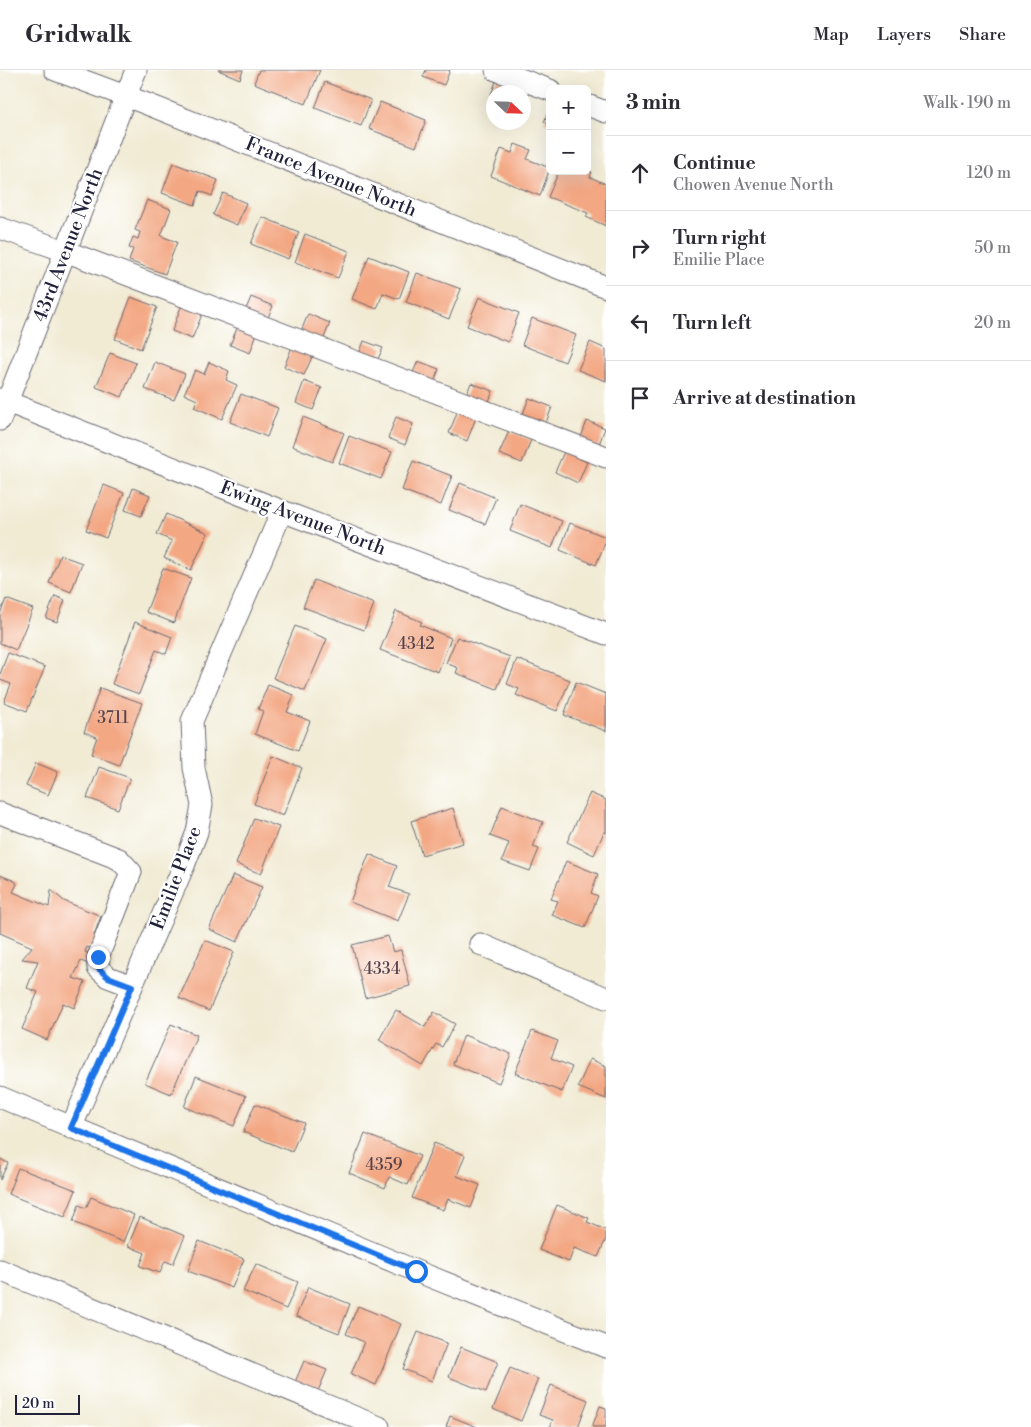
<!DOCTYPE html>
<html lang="en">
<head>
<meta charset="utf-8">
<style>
	body { margin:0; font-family:"Libre Bodoni",serif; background:#f7f7f7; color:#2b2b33 }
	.controls { position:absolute; right:15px; top:15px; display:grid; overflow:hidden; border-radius:8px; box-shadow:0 5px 20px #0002 }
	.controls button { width:45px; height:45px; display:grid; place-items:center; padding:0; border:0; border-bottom:1px solid #e1e1e2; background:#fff; color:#2b2b33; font:25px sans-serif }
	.compass { position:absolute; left:486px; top:15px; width:45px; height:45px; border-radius:50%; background:#fff; box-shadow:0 5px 20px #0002; rotate:113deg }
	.scale { position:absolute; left:15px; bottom:12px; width:65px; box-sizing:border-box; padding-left:5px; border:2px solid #22223b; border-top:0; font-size:14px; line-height:18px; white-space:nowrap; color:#22223b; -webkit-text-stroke:4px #fff; paint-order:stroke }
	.stop { position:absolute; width:15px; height:15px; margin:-11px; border:4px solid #1a73e8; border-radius:50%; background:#fff }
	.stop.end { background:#1a73e8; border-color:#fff; box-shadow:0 1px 5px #0008 }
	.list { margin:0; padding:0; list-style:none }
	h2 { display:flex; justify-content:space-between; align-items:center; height:65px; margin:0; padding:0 20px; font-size:21px }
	h2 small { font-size:16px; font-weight:400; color:#7c7c81 }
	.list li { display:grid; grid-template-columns:32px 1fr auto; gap:15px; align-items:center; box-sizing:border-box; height:75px; padding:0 20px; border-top:1px solid #e1e1e2 }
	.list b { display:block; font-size:19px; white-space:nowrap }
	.list p { margin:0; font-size:16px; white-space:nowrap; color:#7c7c81 }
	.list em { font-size:16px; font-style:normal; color:#7c7c81 }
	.icon { flex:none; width:28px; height:28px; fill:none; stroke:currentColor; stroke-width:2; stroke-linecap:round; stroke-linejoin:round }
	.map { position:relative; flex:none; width:606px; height:1357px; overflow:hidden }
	header { display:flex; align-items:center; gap:30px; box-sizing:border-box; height:70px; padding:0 25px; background:#fff; border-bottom:1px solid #e1e1e2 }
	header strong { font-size:24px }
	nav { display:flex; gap:28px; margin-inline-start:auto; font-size:18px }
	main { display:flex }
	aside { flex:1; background:#fff }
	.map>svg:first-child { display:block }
</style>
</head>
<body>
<header>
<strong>Gridwalk</strong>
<nav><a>Map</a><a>Layers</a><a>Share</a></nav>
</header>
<main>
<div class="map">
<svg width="606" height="1357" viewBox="0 0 606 1357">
	<rect width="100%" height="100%" fill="#fff"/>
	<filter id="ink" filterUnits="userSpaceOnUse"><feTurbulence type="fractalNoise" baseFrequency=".02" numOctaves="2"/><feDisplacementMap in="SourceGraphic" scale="10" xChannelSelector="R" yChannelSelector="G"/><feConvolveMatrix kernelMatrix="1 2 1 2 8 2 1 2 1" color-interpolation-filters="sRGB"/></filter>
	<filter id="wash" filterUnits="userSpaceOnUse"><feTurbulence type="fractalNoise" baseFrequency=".0096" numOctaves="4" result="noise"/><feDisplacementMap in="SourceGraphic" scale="20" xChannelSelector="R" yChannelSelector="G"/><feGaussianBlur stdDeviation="1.12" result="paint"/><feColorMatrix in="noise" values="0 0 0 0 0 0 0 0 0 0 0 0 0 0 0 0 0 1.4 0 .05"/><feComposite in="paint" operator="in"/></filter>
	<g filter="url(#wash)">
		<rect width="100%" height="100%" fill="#f1ebd4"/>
		<g id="blocks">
			<g fill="#f3a783">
				<polygon points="218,0 243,0 240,9"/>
				<polygon points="259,0 320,0 306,34 254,13"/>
				<polygon points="426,0 450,0 444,15 423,7"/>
				<polygon points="497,9 517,17 514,22 493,22 493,29 490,27"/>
				<polygon points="325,12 371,30 361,56 315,38"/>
				<polygon points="380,32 426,50 416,77 369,59"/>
				<polygon points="550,38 550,54 544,52"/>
				<polygon points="515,74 531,80 527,89 550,98 540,126 491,106 501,79 512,83"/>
				<polygon points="173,93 218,110 212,126 200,121 195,135 162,123"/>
				<polygon points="587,100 592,102 590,107 606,114 606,156 586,147 588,143 548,127 559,101 587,101"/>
				<polygon points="223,123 246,133 237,155 213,145"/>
				<polygon points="147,130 171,139 161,166 177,172 165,204 129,191 133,179 129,178 133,167 138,169 140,162 135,160"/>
				<polygon points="262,147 299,162 288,189 251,174"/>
				<polygon points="305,164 349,181 338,208 295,192"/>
				<polygon points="369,186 409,202 399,229 383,223 377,239 352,229"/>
				<polygon points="417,203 461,219 449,249 406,232"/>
				<polygon points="131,227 157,237 141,279 115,269"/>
				<polygon points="251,227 273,236 266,252 244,244"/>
				<polygon points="479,227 519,243 508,272 467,256"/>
				<polygon points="182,234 203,242 192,269 172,261"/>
				<polygon points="308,244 330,253 322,273 300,264"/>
				<polygon points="532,248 576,265 565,292 522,275"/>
				<polygon points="238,256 257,263 250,283 230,275"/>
				<polygon points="364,271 383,278 377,291 359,284"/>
				<polygon points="590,272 606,279 606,311 578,300"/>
				<polygon points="292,277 313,285 304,305 284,297"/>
				<polygon points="110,283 136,293 122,327 96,317"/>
				<polygon points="418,291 439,299 433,315 411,307"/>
				<polygon points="155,292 185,304 174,330 145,319"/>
				<polygon points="209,292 229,301 226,310 237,315 222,349 194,337 197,330 184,324 195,300 204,304"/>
				<polygon points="304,311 322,318 313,340 296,333"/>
				<polygon points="471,313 493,321 487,336 465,328"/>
				<polygon points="241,324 278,338 267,367 230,352"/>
				<polygon points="529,328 552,337 544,358 521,349"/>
				<polygon points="458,340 476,348 467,371 449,363"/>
				<polygon points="303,347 344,363 332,392 292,376"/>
				<polygon points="396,347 413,354 405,375 388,368"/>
				<polygon points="587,351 605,358 598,377 580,370"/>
				<polygon points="509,361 531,370 522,393 499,384"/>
				<polygon points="349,366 392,382 381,409 339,393"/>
				<polygon points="564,382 587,392 578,413 555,402"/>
				<polygon points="413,391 452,406 441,435 402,420"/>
				<polygon points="460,413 496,428 485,454 449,440"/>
				<polygon points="104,415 124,423 106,468 86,460"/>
				<polygon points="133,418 150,425 141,446 125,440"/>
				<polygon points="520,434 562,451 552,478 510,461"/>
				<polygon points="166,444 208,463 191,500 164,488 172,471 157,464"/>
				<polygon points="570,453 606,467 606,470 596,495 560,480"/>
				<polygon points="60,485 82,493 71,522 49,513"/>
				<polygon points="163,498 191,508 174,553 146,542"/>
				<polygon points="314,510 374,534 364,560 303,537"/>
				<polygon points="55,526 65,530 57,552 46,548"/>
				<polygon points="6,529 33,539 16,580 0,573 0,544"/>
				<polygon points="396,541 422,552 420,555 451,568 438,602 380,580"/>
				<polygon points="135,552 172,567 166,584 156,580 139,624 112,614"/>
				<polygon points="295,556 327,569 305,621 273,608"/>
				<polygon points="457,567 510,587 497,619 456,603 458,598 446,593"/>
				<polygon points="8,583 45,597 27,641 4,632 11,614 0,610 0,604"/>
				<polygon points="517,589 570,610 557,641 516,625 519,619 507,614"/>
				<polygon points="576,612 606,624 606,661 564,645"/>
				<polygon points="268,615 294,625 287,642 310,651 298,681 255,664 263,641 258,639"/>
				<polygon points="100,618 142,633 119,695 91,684 97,667 84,662"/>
				<polygon points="273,686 302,698 283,746 254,734"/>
				<polygon points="36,693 58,702 48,725 26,716"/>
				<polygon points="99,697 130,708 118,739 87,728"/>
				<polygon points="590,723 606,730 606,763 604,762 594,785 567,772"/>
				<polygon points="502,736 543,752 533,777 539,779 530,801 502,791 509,773 490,766"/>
				<polygon points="453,738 463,773 422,785 411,751"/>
				<polygon points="254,748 279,757 261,804 236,794"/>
				<polygon points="369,784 397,796 389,817 409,824 398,851 350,832"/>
				<polygon points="566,791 598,804 591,823 598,826 585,858 552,845 558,831 551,829"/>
				<polygon points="0,805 15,811 17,814 13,822 49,837 51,820 64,831 101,846 94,865 97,866 92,879 87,877 85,882 92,885 88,894 81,891 73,908 85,912 74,938 63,933 47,970 22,959 38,922 27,918 38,891 22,889 32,877 0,863"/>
				<polygon points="233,805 262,817 237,872 209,859"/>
				<polygon points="388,866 393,882 401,880 410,916 365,928 352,875"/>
				<polygon points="205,870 234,882 209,941 179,928"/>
				<polygon points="396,940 425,957 434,942 455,954 442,977 436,974 423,996 379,970"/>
				<polygon points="171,954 197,965 171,1024 145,1013"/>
				<polygon points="532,961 558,971 551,988 572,997 562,1022 515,1003"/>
				<polygon points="464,965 511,984 499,1013 453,994"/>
				<polygon points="590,989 606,996 606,1029 578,1017"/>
				<polygon points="196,1006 246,1026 234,1056 184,1037"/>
				<polygon points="255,1034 304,1053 292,1082 243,1062"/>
				<polygon points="365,1064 420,1086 408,1115 389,1107 385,1118 349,1103"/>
				<polygon points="434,1073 465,1085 457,1106 480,1115 471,1138 448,1129 443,1140 412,1128"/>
				<polygon points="0,1089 8,1093 0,1110"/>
				<polygon points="18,1098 76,1120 65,1147 8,1124"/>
				<polygon points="91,1127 134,1145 123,1172 73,1152 79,1135 86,1138"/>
				<polygon points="557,1135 589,1148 587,1152 606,1160 606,1169 598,1187 574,1178 569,1192 539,1180"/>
				<polygon points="140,1147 185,1166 173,1194 165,1191 160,1203 140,1196 145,1183 128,1176"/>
				<polygon points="199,1171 244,1189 232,1218 188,1201"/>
				<polygon points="256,1194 298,1212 286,1239 243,1221"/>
				<polygon points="308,1217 350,1234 339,1263 296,1246"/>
				<polygon points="358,1236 401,1254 376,1315 351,1304 364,1272 346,1264"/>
				<polygon points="418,1262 447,1273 432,1311 403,1299"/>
				<polygon points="461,1277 498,1292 486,1322 449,1307"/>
				<polygon points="304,1291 327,1300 318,1321 295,1312"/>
				<polygon points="510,1298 538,1309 521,1351 493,1339"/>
				<polygon points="551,1315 588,1330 578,1357 550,1357 553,1350 539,1345"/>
				<polygon points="600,1336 606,1338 606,1357 592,1357"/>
				<polygon points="450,1346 477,1357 446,1357"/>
			</g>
		</g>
	</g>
	<g filter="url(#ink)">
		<use href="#blocks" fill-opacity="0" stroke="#6a6871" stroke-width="1"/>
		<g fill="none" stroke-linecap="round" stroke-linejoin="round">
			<g stroke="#6a6871" stroke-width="23">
				<g id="minor">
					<polyline points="55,0 147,34 606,217"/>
					<polyline points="496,0 550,20"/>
					<polyline points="587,35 606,42"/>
					<polyline points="0,158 65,181 606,387"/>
					<polyline points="0,329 282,441 606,564"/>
					<polyline points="0,350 136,0"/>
					<polyline points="0,743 119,789 131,802 98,887 98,898 108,907 132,916"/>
					<polyline points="480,874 606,928"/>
					<polyline points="0,1027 416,1201 606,1277"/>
					<polyline points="71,1058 185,793 197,762 202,735 194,698 192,651 282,441"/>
					<polyline points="0,1200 379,1357"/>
				</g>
			</g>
			<use href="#minor" stroke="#fff" stroke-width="21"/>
		</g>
	</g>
	<g fill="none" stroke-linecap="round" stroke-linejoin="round" filter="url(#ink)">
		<polyline stroke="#1a73e8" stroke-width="6" points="98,887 98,898 108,907 132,916 71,1058 416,1201"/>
	</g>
	<g text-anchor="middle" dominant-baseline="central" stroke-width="4.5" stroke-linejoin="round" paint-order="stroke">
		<g font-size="16" fill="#56434d">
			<text x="416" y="574">4342</text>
			<text x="113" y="648">3711</text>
			<text x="382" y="899">4334</text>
			<text x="384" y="1095">4359</text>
		</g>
		<g font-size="19" fill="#22223b" stroke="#fff">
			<text transform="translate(331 107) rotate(22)">France Avenue North</text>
			<text transform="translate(68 175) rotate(-69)">43rd Avenue North</text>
			<text transform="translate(303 448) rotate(21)">Ewing Avenue North</text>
			<text transform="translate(176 808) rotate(-69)">Emilie Place</text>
		</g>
	</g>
</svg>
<div class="controls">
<button>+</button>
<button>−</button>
</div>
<svg class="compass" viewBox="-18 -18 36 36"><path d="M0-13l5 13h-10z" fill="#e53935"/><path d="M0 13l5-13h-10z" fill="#7c7c81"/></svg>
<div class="scale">20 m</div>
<div class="stop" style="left:416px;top:1201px"></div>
<div class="stop end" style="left:98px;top:887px"></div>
</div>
<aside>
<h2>3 min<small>Walk · 190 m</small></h2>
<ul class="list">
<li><svg class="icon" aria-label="ahead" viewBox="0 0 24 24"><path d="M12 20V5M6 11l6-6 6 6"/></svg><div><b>Continue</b><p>Chowen Avenue North</p></div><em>120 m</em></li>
<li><svg class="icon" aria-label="right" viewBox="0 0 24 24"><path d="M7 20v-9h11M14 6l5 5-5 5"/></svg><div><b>Turn right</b><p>Emilie Place</p></div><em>50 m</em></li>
<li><svg class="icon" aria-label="left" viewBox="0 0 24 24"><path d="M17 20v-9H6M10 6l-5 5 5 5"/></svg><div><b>Turn left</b></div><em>20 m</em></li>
<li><svg class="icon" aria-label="arrive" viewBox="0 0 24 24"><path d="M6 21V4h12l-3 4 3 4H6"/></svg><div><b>Arrive at destination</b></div></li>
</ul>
</aside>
</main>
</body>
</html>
